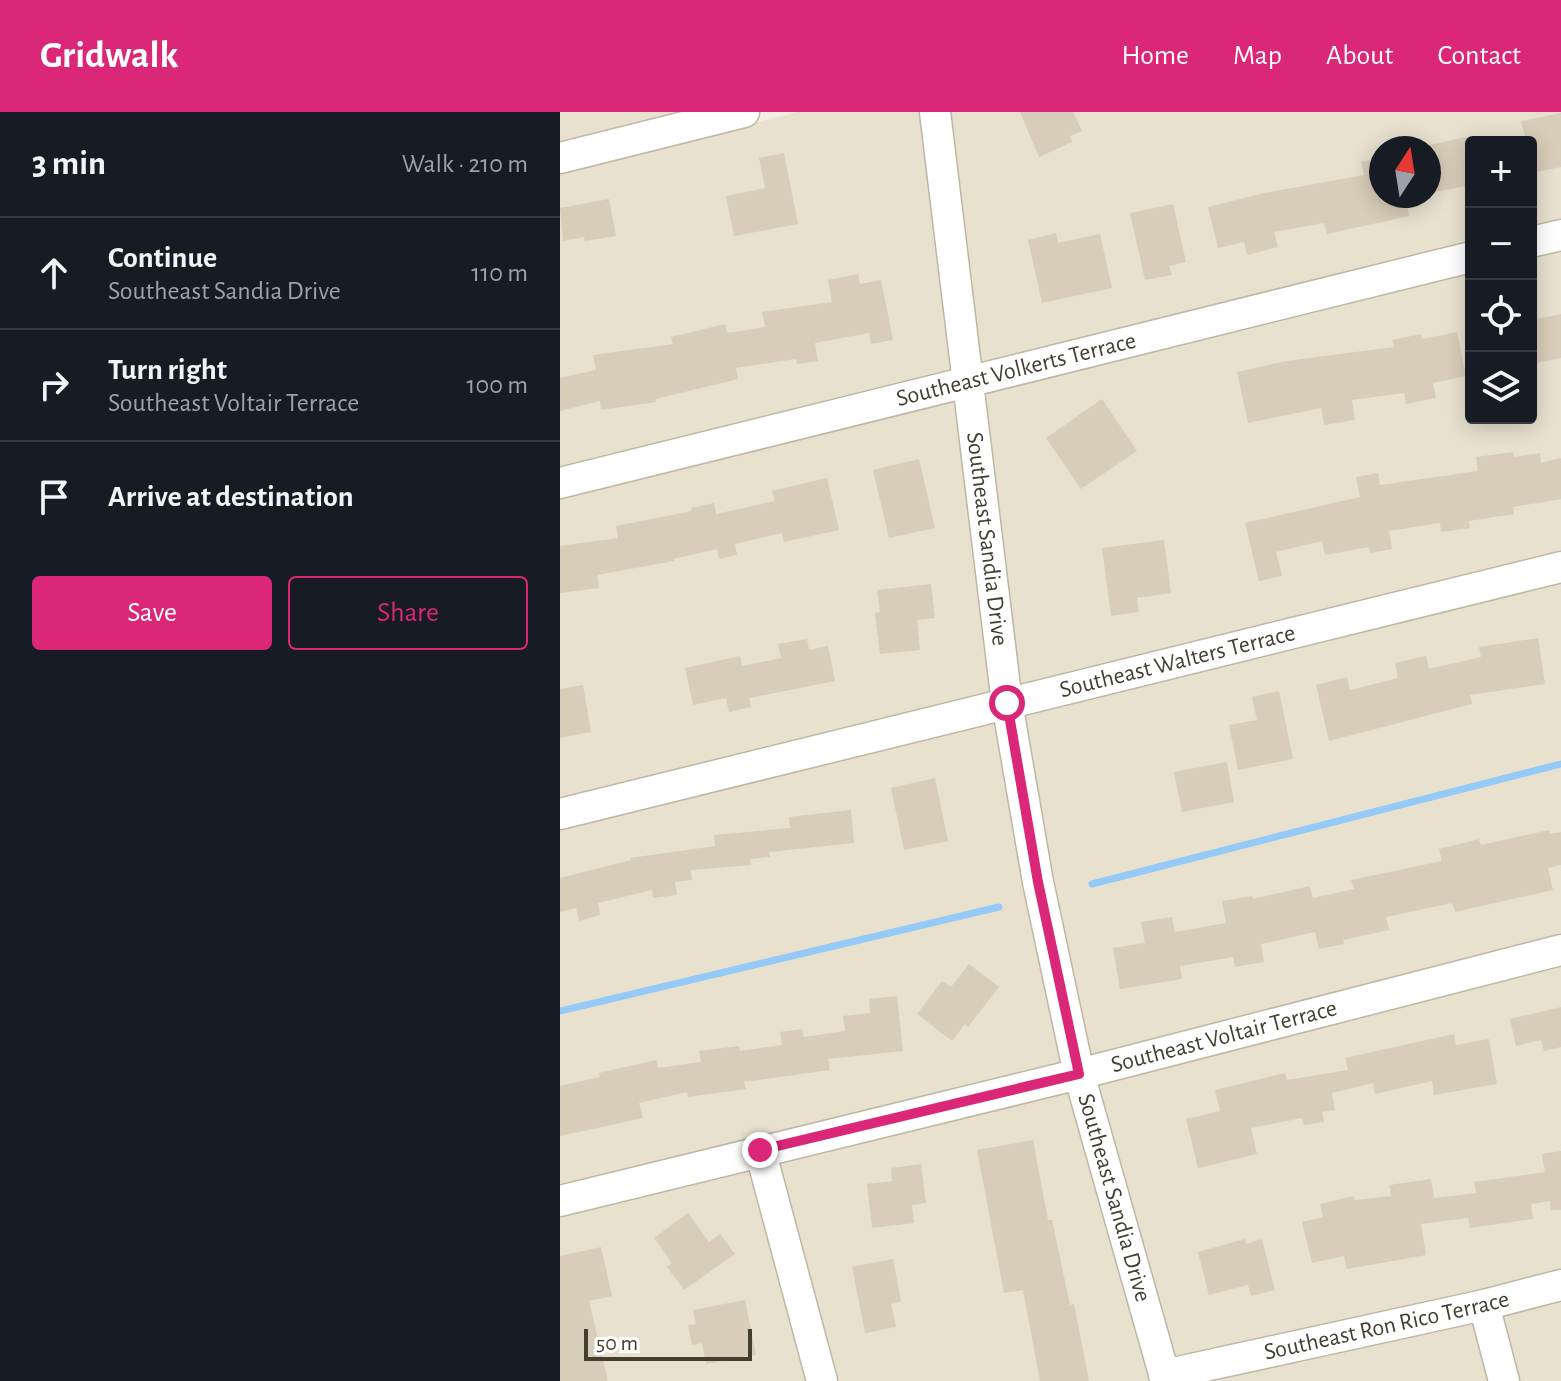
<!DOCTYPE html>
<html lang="en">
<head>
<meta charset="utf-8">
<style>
	body { margin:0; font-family:"Alegreya Sans",sans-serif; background:#242831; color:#f1f3f6 }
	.controls { position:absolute; right:24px; top:24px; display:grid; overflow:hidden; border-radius:8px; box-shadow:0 4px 20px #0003 }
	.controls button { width:72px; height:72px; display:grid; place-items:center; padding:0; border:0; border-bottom:2px solid #363941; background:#171b24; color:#f1f3f6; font:40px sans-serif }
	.compass { position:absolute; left:809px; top:24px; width:72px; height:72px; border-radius:50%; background:#171b24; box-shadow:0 4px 20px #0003; rotate:12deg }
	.scale { position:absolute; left:24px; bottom:20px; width:168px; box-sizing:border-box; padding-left:8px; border:4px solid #443e31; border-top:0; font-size:22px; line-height:28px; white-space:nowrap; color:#443e31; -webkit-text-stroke:6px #fff; paint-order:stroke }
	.stop { position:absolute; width:24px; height:24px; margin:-18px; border:6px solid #db2777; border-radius:50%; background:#fff }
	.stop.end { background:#db2777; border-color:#fff; box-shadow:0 2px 8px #0008 }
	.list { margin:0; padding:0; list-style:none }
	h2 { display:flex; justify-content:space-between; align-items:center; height:104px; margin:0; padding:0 32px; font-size:34px }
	h2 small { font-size:26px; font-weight:400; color:#9ea1a6 }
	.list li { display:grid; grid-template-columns:52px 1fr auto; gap:24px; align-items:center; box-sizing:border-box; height:112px; padding:0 32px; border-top:2px solid #363941 }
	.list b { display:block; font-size:30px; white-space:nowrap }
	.list p { margin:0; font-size:26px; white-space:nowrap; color:#9ea1a6 }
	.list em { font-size:26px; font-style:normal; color:#9ea1a6 }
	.actions { display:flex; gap:16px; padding:24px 32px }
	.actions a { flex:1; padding:18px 0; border:2px solid #db2777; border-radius:8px; text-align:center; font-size:28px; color:#db2777 }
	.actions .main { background:#db2777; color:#fff }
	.icon { flex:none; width:44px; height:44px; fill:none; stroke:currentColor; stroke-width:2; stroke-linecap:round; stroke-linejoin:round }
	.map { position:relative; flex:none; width:1001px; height:1269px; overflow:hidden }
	header { display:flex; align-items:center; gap:48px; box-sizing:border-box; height:112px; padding:0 40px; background:#db2777; color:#fff }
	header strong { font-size:38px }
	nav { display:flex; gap:44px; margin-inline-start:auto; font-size:28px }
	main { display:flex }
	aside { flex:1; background:#171b24 }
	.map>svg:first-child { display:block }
</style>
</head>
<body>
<header>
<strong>Gridwalk</strong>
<nav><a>Home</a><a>Map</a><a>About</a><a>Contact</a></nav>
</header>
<main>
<aside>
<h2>3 min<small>Walk · 210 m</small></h2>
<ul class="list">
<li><svg class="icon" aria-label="ahead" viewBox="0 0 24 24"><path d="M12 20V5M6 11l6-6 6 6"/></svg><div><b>Continue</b><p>Southeast Sandia Drive</p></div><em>110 m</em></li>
<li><svg class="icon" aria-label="right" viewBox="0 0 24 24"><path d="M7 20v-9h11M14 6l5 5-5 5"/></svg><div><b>Turn right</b><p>Southeast Voltair Terrace</p></div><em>100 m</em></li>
<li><svg class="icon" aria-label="arrive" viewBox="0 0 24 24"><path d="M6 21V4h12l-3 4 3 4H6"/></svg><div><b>Arrive at destination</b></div></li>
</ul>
<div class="actions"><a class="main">Save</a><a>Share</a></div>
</aside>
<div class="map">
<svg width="1001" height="1269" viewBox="0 0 1001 1269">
	<rect width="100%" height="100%" fill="#f3eee1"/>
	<g fill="#e7e1ce" fill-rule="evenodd">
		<polygon points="0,0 132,0 0,33"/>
		<polygon points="238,0 363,0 393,258 0,358 0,59"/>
		<path d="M 387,0 L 1001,0 L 1001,110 L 971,117 L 971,30 L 911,30 L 911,132 L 417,252 ZM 821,36 L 869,36 L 869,84 L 821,84 Z"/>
		<polygon points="1001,136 1001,442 457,575 420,278 911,158 911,306 971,306 971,143"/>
		<polygon points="396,284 433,581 0,689 0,384"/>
		<polygon points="1001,469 1001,825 528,947 489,767 460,601"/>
		<polygon points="437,607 504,952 207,1022 0,1075 0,715"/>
		<polygon points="1001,852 1001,1160 613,1248 534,971"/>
		<polygon points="511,978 593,1269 274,1269 215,1047"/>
		<polygon points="192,1053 249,1269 0,1269 0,1102"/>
		<polygon points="1001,1186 1001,1269 956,1269 939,1202"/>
		<polygon points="915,1208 931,1269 639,1269"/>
	</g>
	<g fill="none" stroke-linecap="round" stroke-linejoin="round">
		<g stroke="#95caf8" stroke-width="7">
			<polyline points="532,772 1001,652"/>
			<polyline points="0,899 439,795"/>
		</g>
	</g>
	<g fill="#d8cdb8">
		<polygon points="460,0 513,0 522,19 510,24 512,30 479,45"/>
		<polygon points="1001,1 1001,55 971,61 971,30 966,30 961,9"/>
		<polygon points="906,25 907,29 911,28 911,73 869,81 869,33"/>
		<polygon points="224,41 238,112 174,124 166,84 205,76 199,46"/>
		<polygon points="821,46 821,84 845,84 849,104 767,122 764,111 714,120 718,135 687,143 684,130 658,136 648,95 704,81 804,63 801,50"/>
		<polygon points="49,87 56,124 25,129 24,125 3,129 0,96"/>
		<polygon points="613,92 626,150 609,154 612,163 585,168 570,101"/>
		<polygon points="496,121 498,131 540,122 552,176 482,191 468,128"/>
		<polygon points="298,162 300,172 321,168 333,228 311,232 309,221 255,231 258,249 237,252 236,247 176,256 178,267 96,287 96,290 41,298 40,289 0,299 0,266 36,258 33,243 113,232 111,225 165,212 167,221 205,215 202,200 272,190 268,168"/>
		<polygon points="1001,202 1001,246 971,252 971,208"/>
		<polygon points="897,220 906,264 873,271 876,286 846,292 844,281 792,288 795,308 764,313 761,296 688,311 677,260 727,249 834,235 832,228 861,222 862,227"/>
		<polygon points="542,287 577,339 521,377 486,326"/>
		<polygon points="953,340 954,345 980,341 981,351 1001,346 1001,387 953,395 954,402 909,409 910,416 881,420 880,411 829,419 832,437 810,441 809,435 765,443 762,429 716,440 722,464 699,469 685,411 800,385 796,365 818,361 820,373 918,359 916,345"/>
		<polygon points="359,347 375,416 329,426 313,358"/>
		<polygon points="267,366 279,418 224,430 222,421 175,432 177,443 159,447 157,437 113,447 114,449 37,463 39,476 0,481 0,434 58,426 56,414 132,399 131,396 154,391 156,402 215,389 212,379"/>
		<polygon points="604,428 611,481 577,486 579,500 551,504 542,436"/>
		<polygon points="371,472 375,506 357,508 360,538 320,542 315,501 320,500 317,478"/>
		<polygon points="978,526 985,572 910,583 912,592 769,629 756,573 787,565 790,578 838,566 835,551 866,544 869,557 921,545 919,535"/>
		<polygon points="247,527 249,538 268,534 275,569 189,586 191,595 169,600 166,586 133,593 125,556 180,544 182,554 221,546 218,532"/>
		<polygon points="23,573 31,620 0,626 0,577"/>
		<polygon points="719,579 733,647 678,658 669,613 697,608 692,585"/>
		<polygon points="667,650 674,690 622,700 614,660"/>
		<polygon points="375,666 388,729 344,738 331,676"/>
		<polygon points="291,698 294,731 209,740 210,745 190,747 191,753 131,758 132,768 115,770 117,783 93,786 92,778 38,791 40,803 19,809 16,796 0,800 0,766 71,748 70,746 155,734 154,723 230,716 229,705"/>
		<polygon points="989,718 990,722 1001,720 1001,753 988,756 993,778 895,800 892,791 826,805 829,818 783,828 784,832 759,837 755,820 701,832 704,850 675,855 673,845 620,854 622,867 560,877 553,836 585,831 581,810 612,805 615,820 666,811 662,789 692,784 693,787 750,774 753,786 794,777 791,768 882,749 879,737 919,727 921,733"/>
		<polygon points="409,852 439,875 408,915 405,912 392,929 357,902 382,869 391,875"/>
		<polygon points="337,884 343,939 268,947 270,958 184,970 186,977 128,985 127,980 79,991 83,1006 0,1024 0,974 40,965 39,961 96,948 98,956 141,950 139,939 179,934 180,939 222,933 220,920 242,917 244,925 285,919 283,904 310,901 309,887"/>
		<polygon points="1001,895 1001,935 984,939 981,928 956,934 950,907"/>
		<polygon points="894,922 896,933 929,927 937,972 874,983 872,969 815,982 813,971 772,981 775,998 762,1000 764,1010 744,1013 742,1006 691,1016 697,1042 638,1056 626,1007 660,999 655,978 725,961 727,968 788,958 785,946"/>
		<polygon points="473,1028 488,1108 492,1108 510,1193 514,1192 529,1269 480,1269 463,1178 444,1181 417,1038"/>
		<polygon points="1001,1039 1001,1098 991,1098 990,1089 971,1092 973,1107 910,1116 908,1106 861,1112 866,1143 787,1157 784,1144 752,1151 742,1110 763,1105 760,1092 794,1084 795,1088 831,1084 829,1073 871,1067 874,1086 916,1081 914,1070 985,1060 982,1042"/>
		<polygon points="361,1052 366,1091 352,1093 354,1111 312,1116 307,1072 332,1069 331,1056"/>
		<polygon points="128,1101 149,1130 160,1122 175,1142 124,1178 107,1155 112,1151 94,1126"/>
		<polygon points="685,1127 686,1132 702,1127 715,1178 691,1184 688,1173 649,1183 638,1140"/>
		<polygon points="41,1135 52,1184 29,1189 48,1269 0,1269 0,1144"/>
		<polygon points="333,1147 341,1189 331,1192 336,1215 305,1221 292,1155"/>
		<polygon points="185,1188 196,1243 146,1252 142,1231 132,1233 128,1213 136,1212 133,1198"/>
	</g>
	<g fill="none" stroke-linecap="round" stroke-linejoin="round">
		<g stroke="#beb7a3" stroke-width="33">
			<g id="minor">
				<path id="s1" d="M 375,0 L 447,591 L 478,770 L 519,962 L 606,1269"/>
				<polyline points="0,46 184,0"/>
				<polyline points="971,130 1001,123"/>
				<path id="s2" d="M 0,371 L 911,145"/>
				<path id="s3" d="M 0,702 L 1001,455"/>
				<polyline points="200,1038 262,1269"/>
				<path id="s4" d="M 0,1089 L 519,962 L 1001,838"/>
				<polyline points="924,1193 944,1269"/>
				<path id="s5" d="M 604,1263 L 924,1193 L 1001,1173"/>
			</g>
		</g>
		<use href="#minor" stroke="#fff" stroke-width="30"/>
	</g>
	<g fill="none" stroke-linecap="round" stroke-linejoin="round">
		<polyline stroke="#db2777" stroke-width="10" points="200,1038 519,962 478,770 447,591"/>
	</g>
	<g text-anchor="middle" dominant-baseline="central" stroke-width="6" stroke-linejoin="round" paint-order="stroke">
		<g font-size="24" fill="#443e31" stroke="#fff">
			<text stroke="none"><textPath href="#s2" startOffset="470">Southeast Volkerts Terrace</textPath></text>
			<text stroke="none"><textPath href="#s1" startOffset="430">Southeast Sandia Drive</textPath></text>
			<text stroke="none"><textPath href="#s3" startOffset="636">Southeast Walters Terrace</textPath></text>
			<text stroke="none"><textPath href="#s4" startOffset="684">Southeast Voltair Terrace</textPath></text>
			<text stroke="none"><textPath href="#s1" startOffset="1102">Southeast Sandia Drive</textPath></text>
			<text stroke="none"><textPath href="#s5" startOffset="228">Southeast Ron Rico Terrace</textPath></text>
		</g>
	</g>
</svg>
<div class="controls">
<button>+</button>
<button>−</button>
<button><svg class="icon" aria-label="locate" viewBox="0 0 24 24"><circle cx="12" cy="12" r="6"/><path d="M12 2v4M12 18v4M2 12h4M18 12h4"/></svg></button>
<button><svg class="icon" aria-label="layers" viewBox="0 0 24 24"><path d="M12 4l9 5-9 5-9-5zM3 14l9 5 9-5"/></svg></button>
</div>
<svg class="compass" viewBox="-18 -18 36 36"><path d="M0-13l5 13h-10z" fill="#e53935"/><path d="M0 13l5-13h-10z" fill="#9ea1a6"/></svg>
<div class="scale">50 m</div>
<div class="stop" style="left:447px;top:591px"></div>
<div class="stop end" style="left:200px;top:1038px"></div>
</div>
</main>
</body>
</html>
